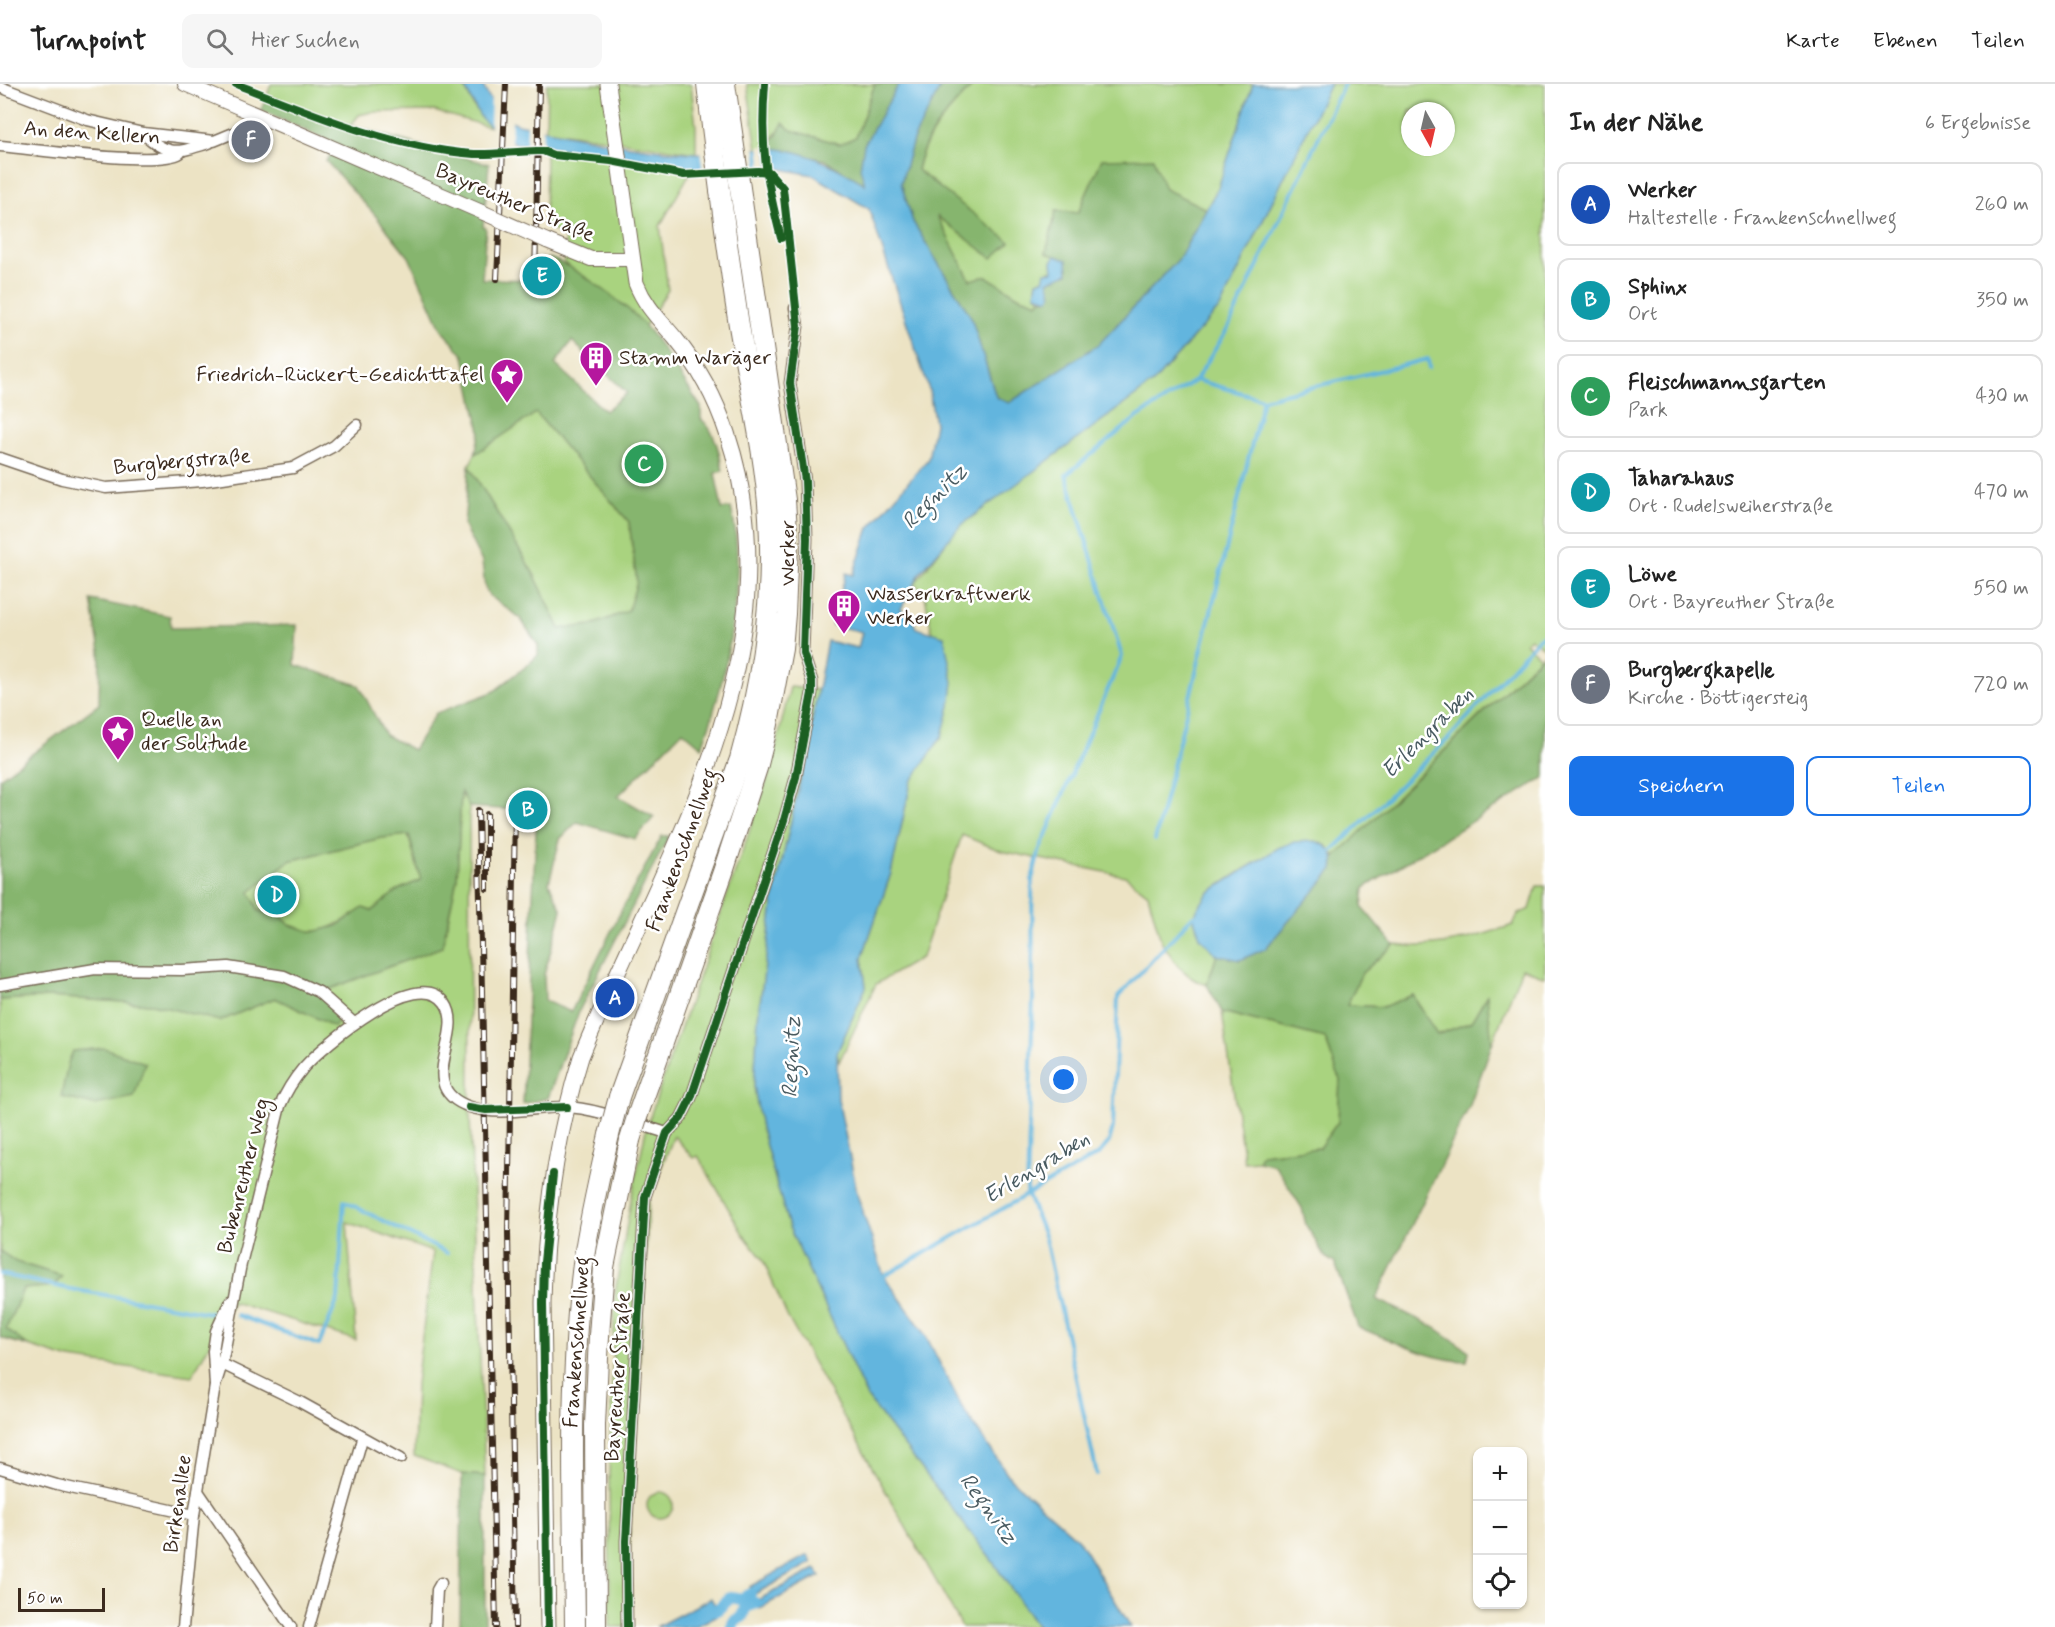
<!DOCTYPE html>
<html lang="de">
<head>
<meta charset="utf-8">
<style>
	body { margin:0; font-family:Mynerve,sans-serif; background:#f6f6f6; color:#222 }
	.controls { position:absolute; right:18px; bottom:18px; display:grid; overflow:hidden; border-radius:12px; box-shadow:0 2px 4px #0004 }
	.controls button { width:54px; height:54px; display:grid; place-items:center; padding:0; border:0; border-bottom:2px solid #e0e0e0; background:#fff; color:#222; font:30px sans-serif }
	.compass { position:absolute; left:1401px; top:18px; width:54px; height:54px; border-radius:50%; background:#fff; box-shadow:0 2px 4px #0004; rotate:172deg }
	.scale { position:absolute; left:18px; bottom:15px; width:87px; box-sizing:border-box; padding-left:6px; border:3px solid #3b2a1e; border-top:0; font-size:16px; line-height:21px; white-space:nowrap; color:#3b2a1e; -webkit-text-stroke:4px #fff; paint-order:stroke }
	.you { position:absolute; left:1064px; top:996px; width:21px; height:21px; margin:-15px; border:4px solid #fff; border-radius:50%; background:#1a73e8; box-shadow:0 0 0 9px #1a73e833 }
	.badge { display:grid; place-items:center; width:39px; height:39px; border-radius:50%; background:#1a73e8; color:#fff; font-size:20px; font-weight:700 }
	.pin { position:absolute; translate:-50% -50%; border:3px solid #fff; box-shadow:0 2px 6px #0006 }
	.list { margin:0; padding:0; list-style:none }
	h2 { display:flex; justify-content:space-between; align-items:center; height:78px; margin:0; padding:0 24px; font-size:26px }
	h2 small { font-size:20px; font-weight:400; color:#767676 }
	.list li { display:grid; grid-template-columns:39px 1fr auto; gap:18px; align-items:center; box-sizing:border-box; height:84px; margin:0 12px 12px; padding:0 12px; border:2px solid #e0e0e0; border-radius:12px }
	.list b { display:block; font-size:22px; white-space:nowrap }
	.list p { margin:0; font-size:20px; white-space:nowrap; color:#767676 }
	.list em { font-size:20px; font-style:normal; color:#767676 }
	.actions { display:flex; gap:12px; padding:18px 24px }
	.actions a { flex:1; padding:14px 0; border:2px solid #1a73e8; border-radius:12px; text-align:center; font-size:21px; color:#1a73e8 }
	.actions .main { background:#1a73e8; color:#fff }
	.icon { flex:none; width:33px; height:33px; fill:none; stroke:currentColor; stroke-width:2; stroke-linecap:round; stroke-linejoin:round }
	.map { position:relative; flex:none; width:1545px; height:1543px; overflow:hidden }
	header { display:flex; align-items:center; gap:36px; box-sizing:border-box; height:84px; padding:0 30px; background:#fff; border-bottom:2px solid #e0e0e0 }
	header strong { font-size:28px }
	nav { display:flex; gap:33px; margin-inline-start:auto; font-size:21px }
	.search { width:420px; height:54px; background:#f6f6f6; display:flex; align-items:center; gap:15px; box-sizing:border-box; padding:0 21px; border-radius:12px; color:#767676; font-size:22px }
	main { display:flex }
	aside { flex:1; background:#fff }
	.map>svg:first-child { display:block }
</style>
</head>
<body>
<header>
<strong>Turnpoint</strong>
<div class="search"><svg class="icon" aria-label="search" viewBox="0 0 24 24"><circle cx="10" cy="10" r="6"/><path d="M15 15l6 6"/></svg>Hier suchen</div>
<nav><a>Karte</a><a>Ebenen</a><a>Teilen</a></nav>
</header>
<main>
<div class="map">
<svg width="1545" height="1543" viewBox="0 0 1545 1543">
	<rect width="100%" height="100%" fill="#fff"/>
	<filter id="ink" filterUnits="userSpaceOnUse"><feTurbulence type="fractalNoise" baseFrequency=".0167" numOctaves="2"/><feDisplacementMap in="SourceGraphic" scale="12" xChannelSelector="R" yChannelSelector="G"/><feConvolveMatrix kernelMatrix="1 2 1 2 8 2 1 2 1" color-interpolation-filters="sRGB"/></filter>
	<filter id="wash" filterUnits="userSpaceOnUse"><feTurbulence type="fractalNoise" baseFrequency=".008" numOctaves="4" result="noise"/><feDisplacementMap in="SourceGraphic" scale="24" xChannelSelector="R" yChannelSelector="G"/><feGaussianBlur stdDeviation="1.35" result="paint"/><feColorMatrix in="noise" values="0 0 0 0 0 0 0 0 0 0 0 0 0 0 0 0 0 1.4 0 .05"/><feComposite in="paint" operator="in"/></filter>
	<g filter="url(#wash)">
		<rect width="100%" height="100%" fill="#ece3c4"/>
		<g fill="#a9d37f" stroke="#727e4e" stroke-width="1.5" fill-rule="evenodd">
			<polygon points="271,0 463,0 474,23 490,43 434,27 372,28 359,31 350,42 267,12"/>
			<polygon points="547,0 691,0 696,43 696,69 546,46"/>
			<polygon points="747,0 875,0 856,53 840,60 781,44 767,59 767,64 757,65"/>
			<path d="M 974,0 L 1253,0 L 1218,104 L 1206,125 L 1102,75 L 1078,129 L 1057,127 L 1046,169 L 1055,172 L 1052,178 L 1053,187 L 1048,187 L 1043,196 L 1037,197 L 1035,211 L 1041,215 L 1038,219 L 1018,212 L 987,193 L 970,196 L 936,131 L 992,173 L 1009,158 L 917,86 C 925,49 950,26 974,0 Z"/>
			<path d="M 1330,0 L 1545,0 L 1545,565 L 1530,554 L 1525,559 L 1540,573 L 1335,773 C 1316,728 1232,794 1208,809 L 1200,853 L 1217,871 L 1207,901 L 1193,895 L 1178,882 L 1161,857 L 1148,810 L 1125,792 L 1001,767 L 962,751 L 922,873 L 876,900 L 839,978 L 837,969 L 866,903 L 862,874 L 891,789 L 911,698 L 942,652 L 944,552 L 932,549 L 925,512 L 915,499 L 959,442 L 1154,298 L 1221,222 ZM 1410,27 L 1446,27 L 1446,63 L 1410,63 Z"/>
			<polygon points="546,62 606,69 692,85 660,142 668,206 645,242 564,178 565,154 545,140"/>
			<polygon points="536,329 629,438 637,499 628,527 592,541 560,545 535,492 469,382 475,370"/>
			<polygon points="790,603 818,606 805,675 774,813 758,934 754,1002 761,1044 789,1143 867,1313 993,1478 1037,1543 962,1543 787,1232 762,1174 743,1150 698,1072 693,1074 674,1052 649,1114 630,1441 630,1543 610,1543 609,1388 615,1208 632,1111 647,1041 770,688"/>
			<polygon points="461,707 469,723 470,1035 485,1392 462,1390 414,1372 416,1300 433,1168 347,1138 356,1256 233,1218 192,1292 70,1275 28,1262 6,1245 23,1205 54,1202 62,1192 16,1178 0,1167 0,916 50,913 152,920 220,937 275,914 335,943 339,932 326,906 442,863 457,794"/>
			<path d="M 408,751 L 421,796 L 398,806 L 372,827 L 363,824 C 342,839 314,858 289,840 C 276,831 275,830 259,827 L 249,808 L 289,777 L 381,754 Z"/>
			<path d="M 1537,802 L 1545,802 L 1545,893 L 1522,884 L 1492,960 L 1486,912 L 1471,938 L 1436,951 L 1413,911 L 1383,923 L 1347,921 L 1362,889 L 1394,861 C 1436,866 1474,854 1513,841 L 1518,830 L 1530,825 Z"/>
			<polygon points="1222,928 1325,954 1340,996 1338,1038 1319,1064 1261,1070 1258,1077 1244,1078"/>
			<circle cx="660" cy="1421" r="13"/>
		</g>
		<g fill="#86b56e" stroke="#607046" stroke-width="1.5" fill-rule="evenodd">
			<polygon points="875,0 899,0 864,61 866,101 825,76 767,64 767,59 776,52 783,39 791,46 840,60 856,53"/>
			<path d="M 942,0 L 974,0 C 950,26 924,49 917,86 L 1010,158 L 992,174 L 937,132 L 970,196 L 986,192 L 1018,212 L 1038,219 L 1041,215 L 1049,215 L 1048,197 L 1068,189 L 1067,176 L 1046,169 L 1056,127 L 1078,129 L 1102,75 L 1153,74 L 1165,105 L 1206,125 L 1179,175 L 1098,261 L 1009,319 L 996,313 L 971,233 L 913,138 L 901,99 L 913,56 Z"/>
			<path d="M 267,12 L 350,42 L 489,80 L 483,143 L 486,144 L 482,195 L 548,196 L 549,174 C 573,181 630,223 646,243 C 667,267 683,297 701,323 L 701,335 C 716,347 719,369 723,387 L 715,389 L 722,425 L 731,424 C 748,492 726,598 702,663 L 683,647 L 618,712 L 654,733 L 635,755 L 577,738 L 560,755 L 549,799 L 562,826 L 544,891 L 545,917 L 571,928 L 622,825 L 662,752 L 669,752 L 579,927 L 548,1014 L 523,1020 L 537,727 L 469,723 L 461,708 L 457,794 L 442,863 L 327,906 L 339,932 L 335,943 L 275,914 L 220,937 L 152,920 L 50,913 L 0,916 L 0,694 L 99,620 L 100,567 L 91,516 L 170,532 L 171,544 L 297,541 L 295,581 L 359,601 L 385,651 L 413,666 L 436,629 L 493,608 L 529,580 L 538,571 L 538,561 L 520,534 L 490,512 L 485,504 L 482,478 L 464,442 L 469,382 L 535,492 L 560,545 L 592,541 L 628,527 L 637,498 L 629,438 L 536,329 L 475,370 L 480,347 L 464,272 L 441,244 L 409,173 L 375,131 L 326,77 L 338,61 L 261,26 ZM 572,257 L 627,309 L 605,327 L 555,280 ZM 409,751 L 421,796 L 398,806 L 372,827 L 363,824 L 337,842 L 313,848 L 290,841 L 280,831 L 259,827 L 250,808 L 289,777 L 381,754 Z"/>
			<path d="M 1545,569 L 1545,693 L 1364,804 L 1362,823 L 1394,861 L 1362,889 L 1347,921 L 1383,923 L 1413,911 L 1437,951 L 1471,938 L 1487,911 L 1492,960 L 1470,1021 L 1376,1215 L 1434,1243 L 1469,1267 L 1467,1277 C 1428,1276 1393,1257 1358,1243 L 1335,1179 L 1325,1173 L 1306,1141 L 1302,1124 L 1275,1081 L 1258,1077 L 1261,1070 L 1319,1064 L 1338,1038 L 1340,996 L 1325,954 L 1222,928 L 1207,901 L 1217,871 L 1240,876 L 1265,865 L 1333,785 L 1335,773 Z"/>
			<polygon points="104,964 145,979 134,1013 94,1021 61,1013 68,979 73,967"/>
			<polygon points="0,1167 16,1178 62,1192 54,1202 23,1205 6,1245 28,1262 0,1254"/>
			<polygon points="462,1390 485,1392 485,1543 460,1543"/>
		</g>
		<g fill="#62b5de" stroke="#4e707e" stroke-width="1.5">
			<path d="M 463,0 L 482,0 C 491,18 499,32 518,40 C 576,52 635,66 694,69 C 719,71 743,64 767,64 C 804,65 835,82 865,100 L 860,84 L 864,61 L 899,0 L 942,0 L 913,56 L 901,99 L 913,138 L 971,233 L 996,313 L 1009,319 L 1098,261 L 1179,175 L 1218,104 L 1253,0 L 1330,0 L 1221,222 L 1154,298 L 960,442 L 920,489 L 901,525 L 911,532 L 916,544 L 944,552 L 953,598 L 950,622 L 942,652 L 911,698 L 891,789 L 862,874 L 866,903 L 837,969 L 838,1015 L 858,1113 L 884,1192 L 924,1248 L 963,1325 L 1011,1395 L 1078,1455 L 1131,1543 L 1037,1543 L 993,1478 L 867,1313 L 789,1143 L 761,1044 L 754,1002 L 758,934 L 774,813 L 805,675 L 827,557 L 858,564 L 862,548 L 832,541 L 846,489 L 853,491 L 869,444 L 928,375 L 935,340 L 929,306 L 869,125 L 813,91 L 771,83 L 692,85 L 606,69 L 517,60 L 502,53 L 481,34 Z"/>
			<polygon points="1055,172 1067,176 1068,189 1048,197 1052,210 1049,215 1035,211 1037,197 1043,196 1045,188 1053,187 1052,178"/>
			<path d="M 1315,757 C 1330,762 1336,769 1333,785 L 1265,865 L 1240,876 L 1217,871 L 1200,853 L 1193,832 L 1208,809 L 1278,764 L 1294,758 Z"/>
			<polygon points="808,1471 812,1479 751,1512 749,1503"/>
			<polygon points="816,1485 820,1492 760,1524 754,1518"/>
			<polygon points="711,1514 720,1530 695,1543 656,1543"/>
		</g>
		<g fill="#ece3c4">
			<polygon points="491,12 507,32 512,35 511,61 490,47"/>
			<polygon points="527,39 543,42 542,65 526,64"/>
			<polygon points="755,62 758,86 703,88 700,66"/>
			<polygon points="759,62 766,62 769,86 762,86"/>
		</g>
		<g fill="none" stroke-linecap="round" stroke-linejoin="round">
			<g stroke="#62b5de" stroke-width="4">
				<polyline points="1196,296 1227,246 1344,0"/>
				<polyline points="1155,756 1263,315"/>
				<polyline points="1332,767 1449,654 1537,556 1545,550"/>
				<polyline points="0,1190 70,1205 216,1230"/>
				<polyline points="884,1192 1099,1070 1109,1058 1113,1043 1118,913 1193,832"/>
				<polyline points="237,1231 319,1261 338,1215 344,1117 447,1169"/>
				<polyline points="1097,1390 1045,1154 1027,1109 1033,913 1032,795 1040,765 1122,572 1066,391 1136,334 1196,296 1263,315 1428,275 1429,284"/>
			</g>
			<g stroke="#62b5de" stroke-width="12">
				<polyline points="717,1526 731,1513 741,1515 750,1510"/>
				<polyline points="732,1543 734,1537 742,1533 745,1524 755,1519"/>
			</g>
		</g>
	</g>
	<g filter="url(#ink)">
		<g fill="none" stroke-linecap="round" stroke-linejoin="round">
			<g stroke="#796b58" stroke-width="13">
				<g id="minor">
					<polyline points="0,3 87,36 143,49 214,57 243,45 252,30"/>
					<path d="M 143,49 C 169,74 178,68 209,59"/>
					<path d="M 0,62 C 31,65 159,83 180,69"/>
					<polyline points="0,374 62,395 106,404 202,397 293,384 334,362 357,341"/>
					<polyline points="0,901 95,885 182,886 228,883 284,892 319,908 354,939"/>
					<polyline points="222,1280 300,1318 401,1374"/>
					<path d="M 215,1302 L 222,1280 L 241,1180 L 280,1022 C 286,1007 294,995 304,983 C 324,961 418,880 445,919 C 467,950 412,1003 470,1023 C 500,1033 535,1023 565,1023 C 592,1023 640,1041 667,1049"/>
					<polyline points="0,1384 57,1401 194,1431"/>
					<polyline points="198,1407 291,1543"/>
					<polyline points="183,1543 194,1431 215,1302 213,1267 216,1247 230,1217"/>
					<polyline points="309,1543 362,1355"/>
					<polyline points="435,1543 437,1506 441,1499"/>
					<polyline points="627,1543 626,1457 645,1113 667,1049 681,1034 691,1014 784,736 796,693 812,609 812,597 803,569 807,455 805,397 790,299 798,242 795,224"/>
				</g>
			</g>
			<g stroke="#796b58" stroke-width="16">
				<g id="tertiary">
					<polyline points="185,0 484,129"/>
					<polyline points="547,157 591,175 632,175"/>
				</g>
			</g>
			<g stroke="#796b58" stroke-width="17">
				<path id="secondary" d="M 548,1543 L 543,1219 C 545,1135 556,1053 581,973 C 661,775 801,572 727,349 C 716,315 698,282 675,254 C 660,236 645,222 636,199 L 608,0"/>
			</g>
			<g stroke="#796b58" stroke-width="22">
				<g id="motorway">
					<path d="M 619,1013 L 740,675 C 762,596 774,516 769,433 C 765,366 748,300 738,235 C 726,157 716,78 707,0"/>
					<polyline points="638,1030 723,788 757,684 768,640 782,565 785,530 788,461 785,416 725,0"/>
					<path d="M 575,1543 C 574,1422 568,1300 583,1180 C 589,1136 599,1094 609,1051"/>
					<polyline points="596,1543 595,1341 599,1252 604,1183 630,1056"/>
				</g>
			</g>
			<use href="#minor" stroke="#fff" stroke-width="10"/>
			<use href="#tertiary" stroke="#fff" stroke-width="14"/>
			<use href="#secondary" stroke="#fff" stroke-width="15"/>
			<use href="#motorway" stroke="#fff" stroke-width="20"/>
			<g stroke="#3b2a1e" stroke-width="6">
				<g id="rail">
					<polyline points="497,195 506,0"/>
					<polyline points="535,196 539,0"/>
					<polyline points="478,726 496,1543"/>
					<polyline points="487,730 487,805"/>
					<polyline points="515,1543 508,1149 515,727"/>
				</g>
			</g>
			<use href="#rail" stroke="#fff" stroke-width="4" stroke-dasharray="11" stroke-linecap="butt"/>
			<g stroke="#796b58" stroke-width="16" stroke-linecap="butt">
				<polyline id="tertiary-bridge" points="484,129 547,157"/>
			</g>
			<g stroke="#796b58" stroke-width="22" stroke-linecap="butt">
				<g id="motorway-bridge">
					<polyline points="609,1051 619,1013"/>
					<polyline points="630,1056 638,1030"/>
				</g>
			</g>
			<use href="#tertiary-bridge" stroke="#fff" stroke-width="14"/>
			<use href="#motorway-bridge" stroke="#fff" stroke-width="20"/>
			<g stroke="#fff" stroke-width="11">
				<g id="cycleway">
					<path d="M 236,0 C 312,30 392,64 474,70 C 498,71 520,66 543,67 L 553,71 L 611,77 L 684,91 L 758,87 L 769,88 L 783,104 L 798,242 L 790,299 L 805,397 L 807,455 L 803,569 L 812,597 L 812,609 L 796,693 L 784,736 L 691,1014 L 681,1034 L 667,1049 L 645,1113 L 626,1457 L 627,1543"/>
					<path d="M 765,0 C 760,60 766,96 781,154"/>
					<polyline points="469,1023 486,1026 567,1023"/>
					<polyline points="548,1543 543,1219 544,1178 553,1090"/>
				</g>
			</g>
			<use href="#cycleway" stroke="#1b5e20" stroke-width="8"/>
		</g>
	</g>
	<defs>
		<g id="building-pin" transform="scale(1.725)"><path d="M0 17L-7.5 6A9.5 9.5 0 1 1 7.5 6Z" fill="#b5179e" stroke="#fff"/><path d="M-4-6H4V6H1V3H-1V6H-4ZM-2.5-4.3h1.7v1.8h-1.7ZM.8-4.3h1.7v1.8H.8ZM-2.5-1h1.7V.8h-1.7ZM.8-1h1.7V.8H.8Z" fill="#fff"/></g>
		<g id="sight-pin" transform="scale(1.725)"><path d="M0 17L-7.5 6A9.5 9.5 0 1 1 7.5 6Z" fill="#b5179e" stroke="#fff"/><path d="M0-6L1.8-2.2L6-1.7L2.9 1.2L3.7 5.4L0 3.3L-3.7 5.4L-2.9 1.2L-6-1.7L-1.8-2.2Z" fill="#fff"/></g>
	</defs>
	<g fill-rule="evenodd">
		<use href="#building-pin" x="596" y="274"/>
		<use href="#sight-pin" x="507" y="291"/>
		<use href="#building-pin" x="844" y="522"/>
		<use href="#sight-pin" x="118" y="648"/>
	</g>
	<g text-anchor="middle" dominant-baseline="central" stroke-width="5" stroke-linejoin="round" paint-order="stroke">
		<g font-size="21" fill="#3b2a1e" stroke="#fff">
			<text transform="translate(92 49) rotate(4)">An den Kellern</text>
			<text transform="translate(515 119) rotate(23)">Bayreuther Straße</text>
			<text transform="translate(182 378) rotate(-5)">Burgbergstraße</text>
			<text transform="translate(788 469) rotate(-90)">Werker</text>
			<text transform="translate(682 766) rotate(-70)">Frankenschnellweg</text>
			<text transform="translate(244 1092) rotate(-76)">Bubenreuther Weg</text>
			<text transform="translate(577 1258) rotate(-86)">Frankenschnellweg</text>
			<text transform="translate(618 1293) rotate(-86)">Bayreuther Straße</text>
			<text transform="translate(178 1420) rotate(-82)">Birkenallee</text>
		</g>
		<g font-size="21" fill="#3b2a1e" stroke="#fff" text-anchor="start">
			<text x="619" y="274">Stamm Waräger</text>
			<text x="484" y="291" text-anchor="end">Friedrich-Rückert-Gedichttafel</text>
			<text x="867" y="510">Wasserkraftwerk<tspan x="867" dy="24">Werker</tspan></text>
			<text x="141" y="636">Quelle an<tspan x="141" dy="24">der Solitude</tspan></text>
		</g>
		<g font-size="22" font-style="italic" fill="#495b61" stroke="#fff">
			<text transform="translate(935 413) rotate(-45)">Regnitz</text>
			<text transform="translate(1428 649) rotate(-45)">Erlengraben</text>
			<text transform="translate(792 973) rotate(-88)">Regnitz</text>
			<text transform="translate(1037 1084) rotate(-31)">Erlengraben</text>
			<text transform="translate(988 1425) rotate(54)">Regnitz</text>
		</g>
	</g>
</svg>
<div class="controls">
<button>+</button>
<button>−</button>
<button><svg class="icon" aria-label="locate" viewBox="0 0 24 24"><circle cx="12" cy="12" r="6"/><path d="M12 2v4M12 18v4M2 12h4M18 12h4"/></svg></button>
</div>
<svg class="compass" viewBox="-18 -18 36 36"><path d="M0-13l5 13h-10z" fill="#e53935"/><path d="M0 13l5-13h-10z" fill="#767676"/></svg>
<div class="scale">50 m</div>
<div class="you"></div>
<div class="pin badge" style="left:615px;top:914px;background:#1a4fb4">A</div>
<div class="pin badge" style="left:528px;top:726px;background:#0f9aa8">B</div>
<div class="pin badge" style="left:644px;top:380px;background:#2e9e5b">C</div>
<div class="pin badge" style="left:277px;top:811px;background:#0f9aa8">D</div>
<div class="pin badge" style="left:542px;top:192px;background:#0f9aa8">E</div>
<div class="pin badge" style="left:251px;top:56px;background:#6b7280">F</div>
</div>
<aside>
<h2>In der Nähe<small>6 Ergebnisse</small></h2>
<ul class="list">
<li><span class="badge" style="background:#1a4fb4">A</span><div><b>Werker</b><p>Haltestelle · Frankenschnellweg</p></div><em>260 m</em></li>
<li><span class="badge" style="background:#0f9aa8">B</span><div><b>Sphinx</b><p>Ort</p></div><em>350 m</em></li>
<li><span class="badge" style="background:#2e9e5b">C</span><div><b>Fleischmannsgarten</b><p>Park</p></div><em>430 m</em></li>
<li><span class="badge" style="background:#0f9aa8">D</span><div><b>Taharahaus</b><p>Ort · Rudelsweiherstraße</p></div><em>470 m</em></li>
<li><span class="badge" style="background:#0f9aa8">E</span><div><b>Löwe</b><p>Ort · Bayreuther Straße</p></div><em>550 m</em></li>
<li><span class="badge" style="background:#6b7280">F</span><div><b>Burgbergkapelle</b><p>Kirche · Böttigersteig</p></div><em>720 m</em></li>
</ul>
<div class="actions"><a class="main">Speichern</a><a>Teilen</a></div>
</aside>
</main>
</body>
</html>
